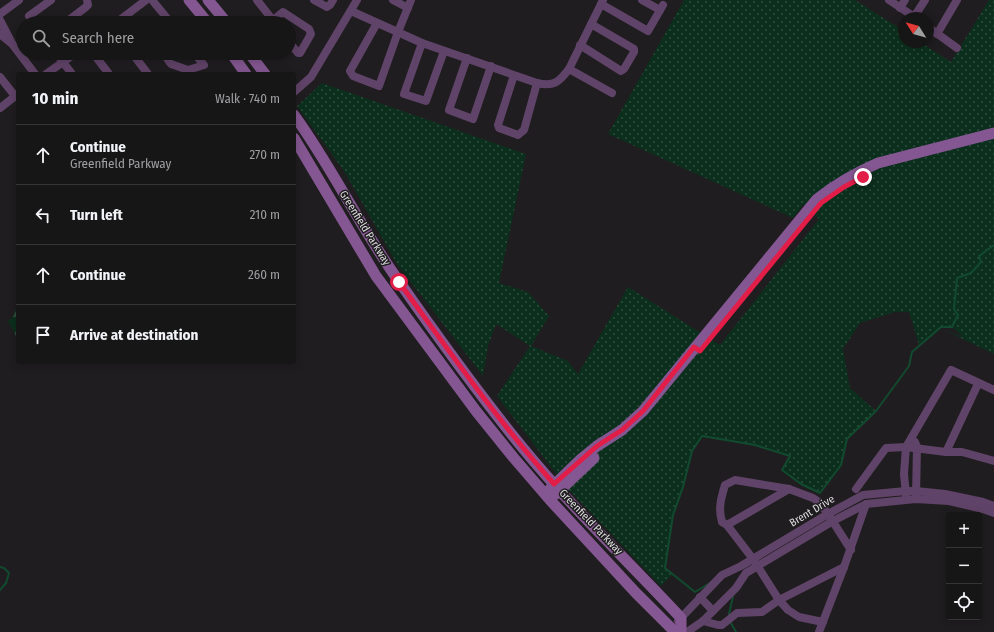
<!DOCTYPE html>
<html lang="en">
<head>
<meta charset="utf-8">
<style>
	body { margin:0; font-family:"Fira Sans Condensed",sans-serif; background:#201f20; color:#f1f3f6 }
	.controls { position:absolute; right:12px; bottom:12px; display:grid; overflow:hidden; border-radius:4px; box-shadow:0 2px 10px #0003 }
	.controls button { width:36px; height:36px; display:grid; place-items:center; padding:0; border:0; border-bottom:1px solid #363536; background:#171617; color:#f1f3f6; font:20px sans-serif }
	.compass { position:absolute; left:898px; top:12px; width:36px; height:36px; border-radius:50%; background:#171617; box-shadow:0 2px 10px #0003; rotate:307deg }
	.stop { position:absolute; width:12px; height:12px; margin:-9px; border:3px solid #e11d48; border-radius:50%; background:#fff }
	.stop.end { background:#e11d48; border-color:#fff; box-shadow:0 1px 4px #0008 }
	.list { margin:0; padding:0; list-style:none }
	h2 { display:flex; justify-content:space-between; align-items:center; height:52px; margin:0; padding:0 16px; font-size:17px }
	h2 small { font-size:13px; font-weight:400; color:#9e9fa1 }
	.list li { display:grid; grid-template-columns:26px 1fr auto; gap:12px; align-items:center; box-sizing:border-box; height:60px; padding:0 16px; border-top:1px solid #363536 }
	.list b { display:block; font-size:15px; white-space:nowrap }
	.list p { margin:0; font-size:13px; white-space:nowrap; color:#9e9fa1 }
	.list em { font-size:13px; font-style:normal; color:#9e9fa1 }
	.icon { flex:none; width:22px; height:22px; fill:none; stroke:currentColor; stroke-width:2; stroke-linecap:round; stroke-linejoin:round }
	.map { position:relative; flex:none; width:994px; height:632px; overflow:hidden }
	.search { position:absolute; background:#171617; box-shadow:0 2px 10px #0003; left:16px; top:16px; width:280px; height:44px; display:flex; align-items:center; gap:10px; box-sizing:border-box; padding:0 14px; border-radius:22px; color:#9e9fa1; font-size:15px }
	.panel { position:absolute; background:#171617; box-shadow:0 2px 10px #0003; left:16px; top:72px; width:280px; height:292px; border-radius:4px }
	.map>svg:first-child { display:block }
</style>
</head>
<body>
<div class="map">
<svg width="994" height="632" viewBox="0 0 994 632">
	<defs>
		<pattern id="grass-dots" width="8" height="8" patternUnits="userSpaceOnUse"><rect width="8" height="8" fill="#0c2f1d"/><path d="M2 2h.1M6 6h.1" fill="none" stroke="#2f4d3e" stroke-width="1.8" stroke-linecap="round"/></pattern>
		<pattern id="forest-firs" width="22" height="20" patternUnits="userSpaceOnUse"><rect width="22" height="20" fill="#0c2f1d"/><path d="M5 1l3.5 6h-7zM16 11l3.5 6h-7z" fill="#2f4d3e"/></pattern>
	</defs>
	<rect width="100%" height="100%" fill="#1f1d1f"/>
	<polygon fill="url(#grass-dots)" points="684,0 855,0 904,31 904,42 920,42 951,62 989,0 994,0 994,354 944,330 963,337 952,327 941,327 919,345 909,312 895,312 860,323 843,349 850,388 876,411 847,439 841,465 820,493 801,484 782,470 789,456 755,445 702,436 692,451 683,487 673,515 665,568 673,574 661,586 567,488 497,396 530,346 496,324 488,346 483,376 397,264 344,171 297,106 322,83 526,154 499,283 528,292 549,316 531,346 568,361 578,374 628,287 720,345 819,219 803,205 793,218 608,134"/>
	<polygon fill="url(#forest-firs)" points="17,306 18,308 18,340 8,321 13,317"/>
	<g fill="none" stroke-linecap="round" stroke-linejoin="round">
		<g stroke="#124a2f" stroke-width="2">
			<polyline points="0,567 4,568 9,573 6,583 0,590"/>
			<polyline points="710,583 695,592 665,568 673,515 683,487 692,451 702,436 755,445 790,456 782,470 801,484 820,493 841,465 847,439 876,411 909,366 912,352 941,327 952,327 958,315 954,309 957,278 971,273 981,262 979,256 994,245"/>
			<polyline points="729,614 733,596"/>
			<polyline points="731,623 736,632"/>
		</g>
		<g stroke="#604368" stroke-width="8">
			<polyline points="152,0 171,23"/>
			<polyline points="257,0 275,23"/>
			<polyline points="314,0 327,7 330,5 333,0"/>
			<polyline points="393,0 408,8"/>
			<polyline points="642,0 660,10"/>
			<polyline points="889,0 916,18"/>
			<polyline points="601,4 648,31 663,5"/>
			<polyline points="900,8 905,0"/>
			<polyline points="351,11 422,43 537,83 524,130 518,135 499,128 498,125 514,75"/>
			<polyline points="0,14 19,0"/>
			<polyline points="914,17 925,0"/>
			<polyline points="0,20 13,45 35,74"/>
			<polyline points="273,20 283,12 309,29 311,34 300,53 298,53 289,42"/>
			<polyline points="35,23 29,16 51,0"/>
			<polyline points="65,23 86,7 88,5 87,0"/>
			<polyline points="116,23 146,0"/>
			<polyline points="377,23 350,71 353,76 379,86 398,32 411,0"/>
			<polyline points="928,27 957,48"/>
			<polyline points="0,34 12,44"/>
			<polyline points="937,34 957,0"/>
			<polyline points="422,43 404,94 426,101 444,51"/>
			<polyline points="580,45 621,71 624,69 634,52 634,49 591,24"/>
			<polyline points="56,53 72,74"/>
			<polyline points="93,53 109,74"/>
			<polyline points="132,53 148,74"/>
			<polyline points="163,53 171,64 188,70 204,65 194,53"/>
			<polyline points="467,58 449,110 473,119 491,66"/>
			<polyline points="569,69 612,93"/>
			<polyline points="46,74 76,53"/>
			<polyline points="0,77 15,96"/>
			<path d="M 537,83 C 554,87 559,82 569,69 L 603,0"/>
			<polyline points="294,92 311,77 357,0"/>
			<polyline points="0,108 18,94"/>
			<polyline points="978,384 946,452 962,452 994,461"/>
			<polyline points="915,442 917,447 916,497"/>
			<polyline points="856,489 886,448 906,447 946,452"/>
			<polyline points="906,495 904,474 906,447 951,370 994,390"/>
			<polyline points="727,525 789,489"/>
			<polyline points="700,597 713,611"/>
			<polyline points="678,621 722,575 741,566 828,514 863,495 906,491 916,491 945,494 983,502 994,506"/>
			<polyline points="703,621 718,625 722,625 737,613 762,612 779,600 844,567"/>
			<path d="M 823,622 L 799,617 L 788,610 L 779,600 L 753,559 L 727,525 L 722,522 C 718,509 721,498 725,485 L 735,480 L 789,489 L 813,498 L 819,502 L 828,514 L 851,550"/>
			<polyline points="687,632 703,621 736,588 746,573 833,521 866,504 916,499 949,501 983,509 994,513"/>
			<polyline points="819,632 844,567 866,504"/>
		</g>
		<g stroke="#855792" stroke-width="11">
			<polyline points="189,0 208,23"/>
			<polyline points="208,0 227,23"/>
			<polyline points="231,53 246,74"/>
			<polyline points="249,53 265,74"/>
			<path d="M 294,115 C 332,167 360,227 398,280 C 437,336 478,393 522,447 C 571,507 628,561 681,618 L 681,632"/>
			<polyline points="294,138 376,276 476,411 513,457 550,500 636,593 675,632"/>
			<path d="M 550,489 L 581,459 L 597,446 L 622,430 L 643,411 L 817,199 C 836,184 855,173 878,163 L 994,133"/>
			<polyline points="556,494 594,458"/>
		</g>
	</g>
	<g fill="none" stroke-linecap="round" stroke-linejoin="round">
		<path stroke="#e11d48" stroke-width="5" d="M 399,282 C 449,351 498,421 554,484 L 597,446 L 622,430 L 643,411 L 694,347 L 700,351 L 821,203 L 844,187 L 863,177"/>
	</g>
	<g text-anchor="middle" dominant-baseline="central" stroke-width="3" stroke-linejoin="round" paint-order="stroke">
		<g font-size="11" fill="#dfdee0" stroke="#1f1d1f">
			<text transform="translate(365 228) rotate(58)">Greenfield Parkway</text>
			<text transform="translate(812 511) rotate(-31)">Brent Drive</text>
			<text transform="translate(591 522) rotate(46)">Greenfield Parkway</text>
		</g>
	</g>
</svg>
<div class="controls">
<button>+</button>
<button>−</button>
<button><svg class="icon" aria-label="locate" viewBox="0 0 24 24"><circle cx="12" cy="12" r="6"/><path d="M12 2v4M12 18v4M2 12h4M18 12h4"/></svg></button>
</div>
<svg class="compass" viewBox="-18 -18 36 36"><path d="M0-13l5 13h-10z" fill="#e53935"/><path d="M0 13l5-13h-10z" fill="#9e9fa1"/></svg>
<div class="stop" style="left:399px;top:282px"></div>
<div class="stop end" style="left:863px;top:177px"></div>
<div class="search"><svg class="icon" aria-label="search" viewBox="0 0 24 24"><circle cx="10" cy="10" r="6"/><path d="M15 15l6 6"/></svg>Search here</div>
<section class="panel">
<h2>10 min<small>Walk · 740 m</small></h2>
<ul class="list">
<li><svg class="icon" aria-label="ahead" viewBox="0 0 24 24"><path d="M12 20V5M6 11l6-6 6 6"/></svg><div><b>Continue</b><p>Greenfield Parkway</p></div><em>270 m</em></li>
<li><svg class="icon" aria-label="left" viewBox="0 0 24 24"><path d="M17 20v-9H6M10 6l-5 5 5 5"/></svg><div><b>Turn left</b></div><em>210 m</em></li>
<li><svg class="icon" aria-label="ahead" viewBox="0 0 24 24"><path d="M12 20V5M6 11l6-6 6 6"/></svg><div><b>Continue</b></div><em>260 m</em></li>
<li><svg class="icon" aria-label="arrive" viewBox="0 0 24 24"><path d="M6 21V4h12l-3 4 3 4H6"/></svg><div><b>Arrive at destination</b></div></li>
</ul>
</section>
</div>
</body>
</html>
